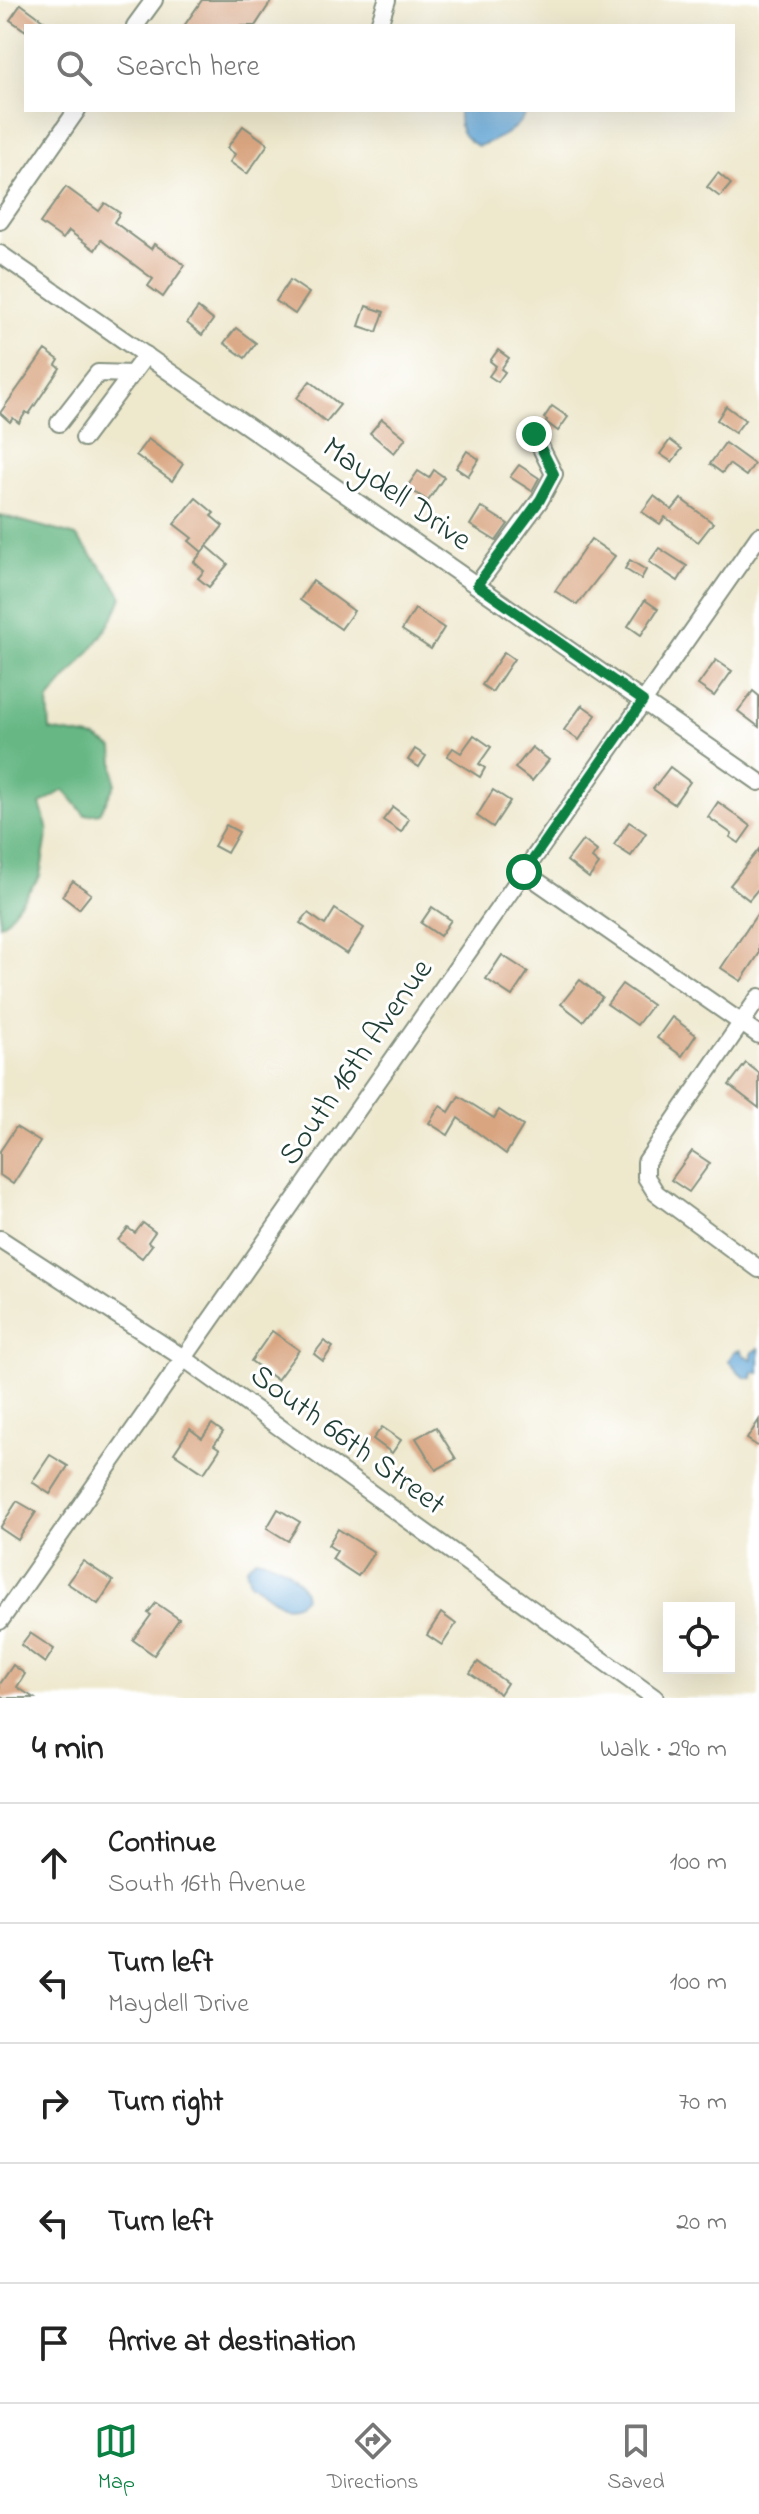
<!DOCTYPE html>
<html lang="en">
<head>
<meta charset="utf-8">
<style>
	body { margin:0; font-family:"Indie Flower",sans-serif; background:#f2f2f2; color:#222 }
	.controls { position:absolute; right:24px; bottom:24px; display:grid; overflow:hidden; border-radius:0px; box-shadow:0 8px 32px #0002 }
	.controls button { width:72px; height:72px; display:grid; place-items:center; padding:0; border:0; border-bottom:2px solid #e0e0e0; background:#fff; color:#222; font:40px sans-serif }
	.stop { position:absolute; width:24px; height:24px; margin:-18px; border:6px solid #0b8043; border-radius:50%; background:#fff }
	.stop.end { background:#0b8043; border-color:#fff; box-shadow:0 2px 8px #0008 }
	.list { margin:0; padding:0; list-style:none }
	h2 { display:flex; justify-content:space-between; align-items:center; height:104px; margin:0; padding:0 32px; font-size:34px }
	h2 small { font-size:26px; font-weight:400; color:#767676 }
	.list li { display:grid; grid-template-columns:52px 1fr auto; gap:24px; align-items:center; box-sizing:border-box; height:120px; padding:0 32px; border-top:2px solid #e0e0e0 }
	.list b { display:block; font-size:30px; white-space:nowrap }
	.list p { margin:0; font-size:26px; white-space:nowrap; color:#767676 }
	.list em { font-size:26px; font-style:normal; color:#767676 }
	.icon { flex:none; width:44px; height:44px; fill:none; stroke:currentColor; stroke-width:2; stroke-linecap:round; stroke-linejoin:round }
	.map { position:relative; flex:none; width:759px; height:1698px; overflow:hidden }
	.search { position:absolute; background:#fff; box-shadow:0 8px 32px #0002; left:24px; right:24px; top:24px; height:88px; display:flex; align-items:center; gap:20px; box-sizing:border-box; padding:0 28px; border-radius:0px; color:#767676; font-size:30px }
	.sheet { height:704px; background:#fff }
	nav { display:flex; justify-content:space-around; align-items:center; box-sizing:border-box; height:112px; border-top:2px solid #e0e0e0; background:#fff; font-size:22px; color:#767676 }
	nav a { display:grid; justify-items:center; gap:4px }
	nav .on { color:#0b8043 }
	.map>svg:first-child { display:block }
</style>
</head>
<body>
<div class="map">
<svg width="759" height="1698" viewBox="0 0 759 1698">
	<rect width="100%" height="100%" fill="#fff"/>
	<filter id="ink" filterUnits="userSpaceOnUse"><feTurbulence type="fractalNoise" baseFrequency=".0125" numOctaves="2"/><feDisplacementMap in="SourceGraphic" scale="16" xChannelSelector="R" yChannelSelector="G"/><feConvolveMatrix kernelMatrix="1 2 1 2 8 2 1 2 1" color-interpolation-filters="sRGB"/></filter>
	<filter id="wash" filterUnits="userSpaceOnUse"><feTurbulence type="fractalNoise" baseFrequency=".006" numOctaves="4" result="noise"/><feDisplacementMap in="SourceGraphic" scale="32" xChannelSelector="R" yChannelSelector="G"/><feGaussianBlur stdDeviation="1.8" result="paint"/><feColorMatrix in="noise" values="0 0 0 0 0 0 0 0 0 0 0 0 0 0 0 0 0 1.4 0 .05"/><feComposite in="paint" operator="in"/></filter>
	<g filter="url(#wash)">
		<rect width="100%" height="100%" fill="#eee8cd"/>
		<path fill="#66b784" stroke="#427a5c" stroke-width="2" d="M 0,515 L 76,536 L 112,580 L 122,597 C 108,638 74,667 48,701 L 50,730 L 96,738 L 113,748 L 115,784 L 100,813 L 85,815 L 64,790 L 40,804 L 48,830 L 40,876 L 7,920 L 0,925 Z"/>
		<g fill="#61a6d7" stroke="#407286" stroke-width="2">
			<path d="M 459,110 L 528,110 C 516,131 500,139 478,146 C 461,137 458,128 459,110 Z"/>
			<path d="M 759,1348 L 759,1373 L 753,1372 L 752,1378 C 740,1380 736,1367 728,1361 L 734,1352 L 740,1350 L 743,1355 L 752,1359 L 752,1353 Z"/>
			<path d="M 255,1558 C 276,1561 301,1574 305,1597 C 299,1605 291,1607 281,1605 L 250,1582 L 246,1568 Z"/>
		</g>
		<g id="blocks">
			<g fill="#d9a581">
				<polygon points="202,0 272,0 255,26 184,26"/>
				<polygon points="21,4 51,26 26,26 26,31 10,20"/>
				<polygon points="243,126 268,144 247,174 230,162 235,154 227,148"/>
				<polygon points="718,173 731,184 720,197 707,187"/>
				<polygon points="66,187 99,211 105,203 120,213 114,222 151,249 154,244 185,265 163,297 148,286 153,279 101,240 95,250 69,231 63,239 40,223"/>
				<polygon points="290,280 309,293 295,314 276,301"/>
				<polygon points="366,306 384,312 377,332 359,326"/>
				<polygon points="198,308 213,320 202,335 187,323"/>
				<polygon points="236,328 256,343 245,358 224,343"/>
				<polygon points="45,350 59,360 56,365 60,368 29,414 26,412 19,423 13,418 10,422 0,413"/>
				<polygon points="498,350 509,358 501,369 505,372 498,382 489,376 496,366 490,361"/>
				<polygon points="310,381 340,405 326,422 297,398"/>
				<polygon points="552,406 568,417 558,431 546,422 547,420 544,418"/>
				<polygon points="726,406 745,420 735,433 717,420"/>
				<polygon points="382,419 406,438 394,453 370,433"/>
				<polygon points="148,439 183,464 172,481 136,455"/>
				<polygon points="670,440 682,449 672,462 660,454"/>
				<polygon points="725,443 754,464 746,476 729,464 722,473 710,464"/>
				<polygon points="467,451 479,459 468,476 456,468"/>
				<polygon points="519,465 539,478 532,491 510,477"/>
				<polygon points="434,470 444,477 428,501 407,487 418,471 429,478"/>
				<polygon points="654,496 672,510 681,499 713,523 698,542 665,517 660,524 642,512"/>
				<polygon points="196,498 214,513 211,516 223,526 202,552 189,541 192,538 174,524"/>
				<polygon points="481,507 508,524 496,541 470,525"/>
				<polygon points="591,539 615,556 577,605 555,591"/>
				<polygon points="207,546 228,564 209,587 198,578 204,571 194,562"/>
				<polygon points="659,548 687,566 678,581 649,562"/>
				<polygon points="630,560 646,570 641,579 625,569"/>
				<polygon points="313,581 354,611 341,629 300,600"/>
				<polygon points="645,600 658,609 641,635 628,626"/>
				<polygon points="415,609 444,628 431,649 402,630"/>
				<polygon points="504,652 514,659 492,692 482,685"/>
				<polygon points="716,660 732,671 714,696 698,685"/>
				<polygon points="753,691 759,696 759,727 738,711"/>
				<polygon points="582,705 596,715 579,740 564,730"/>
				<polygon points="474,735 491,747 479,764 485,768 480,777 447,756 453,748 461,753"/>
				<polygon points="532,747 549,760 532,781 515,768"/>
				<polygon points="415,749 426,756 419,767 408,760"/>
				<polygon points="670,767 690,782 674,804 653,789"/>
				<polygon points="493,790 510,801 493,827 477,816"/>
				<polygon points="718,802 751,826 739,843 730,837 732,834 708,817"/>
				<polygon points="393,807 409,819 401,832 383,820"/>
				<polygon points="629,822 646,833 631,856 614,845"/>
				<polygon points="226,825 239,832 227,853 214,846"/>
				<polygon points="583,840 597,851 592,858 599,864 589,878 567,861"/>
				<polygon points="759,849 759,888 749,900 730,885"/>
				<polygon points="73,881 91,894 79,909 62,896"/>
				<polygon points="432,907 451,920 440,936 421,923"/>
				<polygon points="335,909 364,928 347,954 300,923 308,913 325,925"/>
				<polygon points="759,911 759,954 741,981 721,968"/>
				<polygon points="502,955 528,972 512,996 486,979"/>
				<polygon points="580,980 602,997 583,1021 561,1004"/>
				<polygon points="622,984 652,1005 637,1025 607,1004"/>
				<polygon points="672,1017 696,1035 682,1056 657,1038"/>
				<polygon points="746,1063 759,1073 759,1108 729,1085"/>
				<polygon points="459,1096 494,1118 499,1110 523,1126 506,1154 458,1118 448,1135 429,1123 440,1106 449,1112"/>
				<polygon points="16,1127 40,1142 13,1184 0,1175 0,1151"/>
				<polygon points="692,1151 710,1163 689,1192 671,1180"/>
				<polygon points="143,1223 155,1232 148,1242 152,1245 142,1258 118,1240 128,1228 135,1233"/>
				<polygon points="272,1331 299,1350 277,1380 251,1361"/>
				<polygon points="324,1341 333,1347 323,1361 314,1354"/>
				<polygon points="759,1420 759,1447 747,1439"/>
				<polygon points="212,1424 223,1432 214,1445 220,1449 204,1473 174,1453 190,1429 202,1438"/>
				<polygon points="382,1427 401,1440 392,1453 373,1439"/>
				<polygon points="436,1427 456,1459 436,1470 416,1438"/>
				<polygon points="50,1455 68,1466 50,1494 32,1482"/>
				<polygon points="17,1501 36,1512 18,1540 0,1528"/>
				<polygon points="278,1509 300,1522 288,1541 267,1528"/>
				<polygon points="338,1529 374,1552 358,1576 332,1559 337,1551 328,1545"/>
				<polygon points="83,1561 113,1581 98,1604 67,1583"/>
				<polygon points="156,1603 179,1619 154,1655 133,1640 151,1615 148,1613"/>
				<polygon points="441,1613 456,1624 442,1645 427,1635"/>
				<polygon points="30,1633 54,1649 45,1663 21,1645"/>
				<polygon points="478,1662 507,1683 500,1694 470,1673"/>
				<polygon points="13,1665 25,1674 17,1687 34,1698 4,1698 0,1695 0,1684"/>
			</g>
		</g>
	</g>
	<g filter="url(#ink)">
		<use href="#blocks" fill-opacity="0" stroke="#869280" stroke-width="2"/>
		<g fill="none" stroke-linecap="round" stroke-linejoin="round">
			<g stroke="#869280" stroke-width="20">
				<g id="minor">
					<polyline points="379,25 387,0"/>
					<polyline points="135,26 154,0"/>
					<polyline points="0,221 77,110"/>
					<polyline points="0,254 759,782"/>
					<polyline points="59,423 98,373 132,374"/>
					<polyline points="84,438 146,355"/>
					<polyline points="477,585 540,500 554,474 534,434"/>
					<polyline points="524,872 759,1035"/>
					<polyline points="759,997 646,1162 646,1177 656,1193 759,1269"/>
					<polyline points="0,1239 185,1359 655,1698"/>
					<polyline points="0,1621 759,536"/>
				</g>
			</g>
			<use href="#minor" stroke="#fff" stroke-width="16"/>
		</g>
	</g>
	<g fill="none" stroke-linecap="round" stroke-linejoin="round" filter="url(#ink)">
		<polyline stroke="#0b8043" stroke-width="10" points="524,872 643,701 477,585 540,500 554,474 534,434"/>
	</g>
	<g text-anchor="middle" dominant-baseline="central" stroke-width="6" stroke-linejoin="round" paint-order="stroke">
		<g font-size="32" fill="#1f3d34" stroke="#fff">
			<text transform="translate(396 495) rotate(35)">Maydell Drive</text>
			<text transform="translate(357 1063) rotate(-55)">South 16th Avenue</text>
			<text transform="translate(347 1441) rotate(36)">South 66th Street</text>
		</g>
	</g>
</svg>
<div class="controls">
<button><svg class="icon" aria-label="locate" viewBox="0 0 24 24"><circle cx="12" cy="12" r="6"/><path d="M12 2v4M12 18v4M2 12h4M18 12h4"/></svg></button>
</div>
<div class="stop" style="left:524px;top:872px"></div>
<div class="stop end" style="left:534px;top:434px"></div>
<div class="search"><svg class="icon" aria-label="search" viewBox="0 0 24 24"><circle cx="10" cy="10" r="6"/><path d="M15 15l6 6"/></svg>Search here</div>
</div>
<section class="sheet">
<h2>4 min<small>Walk · 290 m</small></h2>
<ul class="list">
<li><svg class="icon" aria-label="ahead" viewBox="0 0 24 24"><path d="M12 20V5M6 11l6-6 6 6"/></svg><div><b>Continue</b><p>South 16th Avenue</p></div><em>100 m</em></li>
<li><svg class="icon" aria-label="left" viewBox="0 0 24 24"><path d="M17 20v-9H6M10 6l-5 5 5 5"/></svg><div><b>Turn left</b><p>Maydell Drive</p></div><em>100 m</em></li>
<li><svg class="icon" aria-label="right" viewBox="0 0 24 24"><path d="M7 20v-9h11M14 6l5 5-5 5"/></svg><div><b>Turn right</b></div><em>70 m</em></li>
<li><svg class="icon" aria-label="left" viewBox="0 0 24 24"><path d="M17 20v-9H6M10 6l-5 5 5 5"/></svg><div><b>Turn left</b></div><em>20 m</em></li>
<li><svg class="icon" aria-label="arrive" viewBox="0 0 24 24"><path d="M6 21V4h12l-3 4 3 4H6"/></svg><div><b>Arrive at destination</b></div></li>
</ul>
</section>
<nav>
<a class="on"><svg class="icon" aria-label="map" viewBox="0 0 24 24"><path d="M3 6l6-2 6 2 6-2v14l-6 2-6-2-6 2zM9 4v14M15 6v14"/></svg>Map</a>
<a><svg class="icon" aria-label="directions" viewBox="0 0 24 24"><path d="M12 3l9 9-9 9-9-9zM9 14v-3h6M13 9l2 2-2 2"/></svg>Directions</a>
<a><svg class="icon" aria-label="saved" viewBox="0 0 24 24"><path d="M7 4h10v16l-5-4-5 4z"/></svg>Saved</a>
</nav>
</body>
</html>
